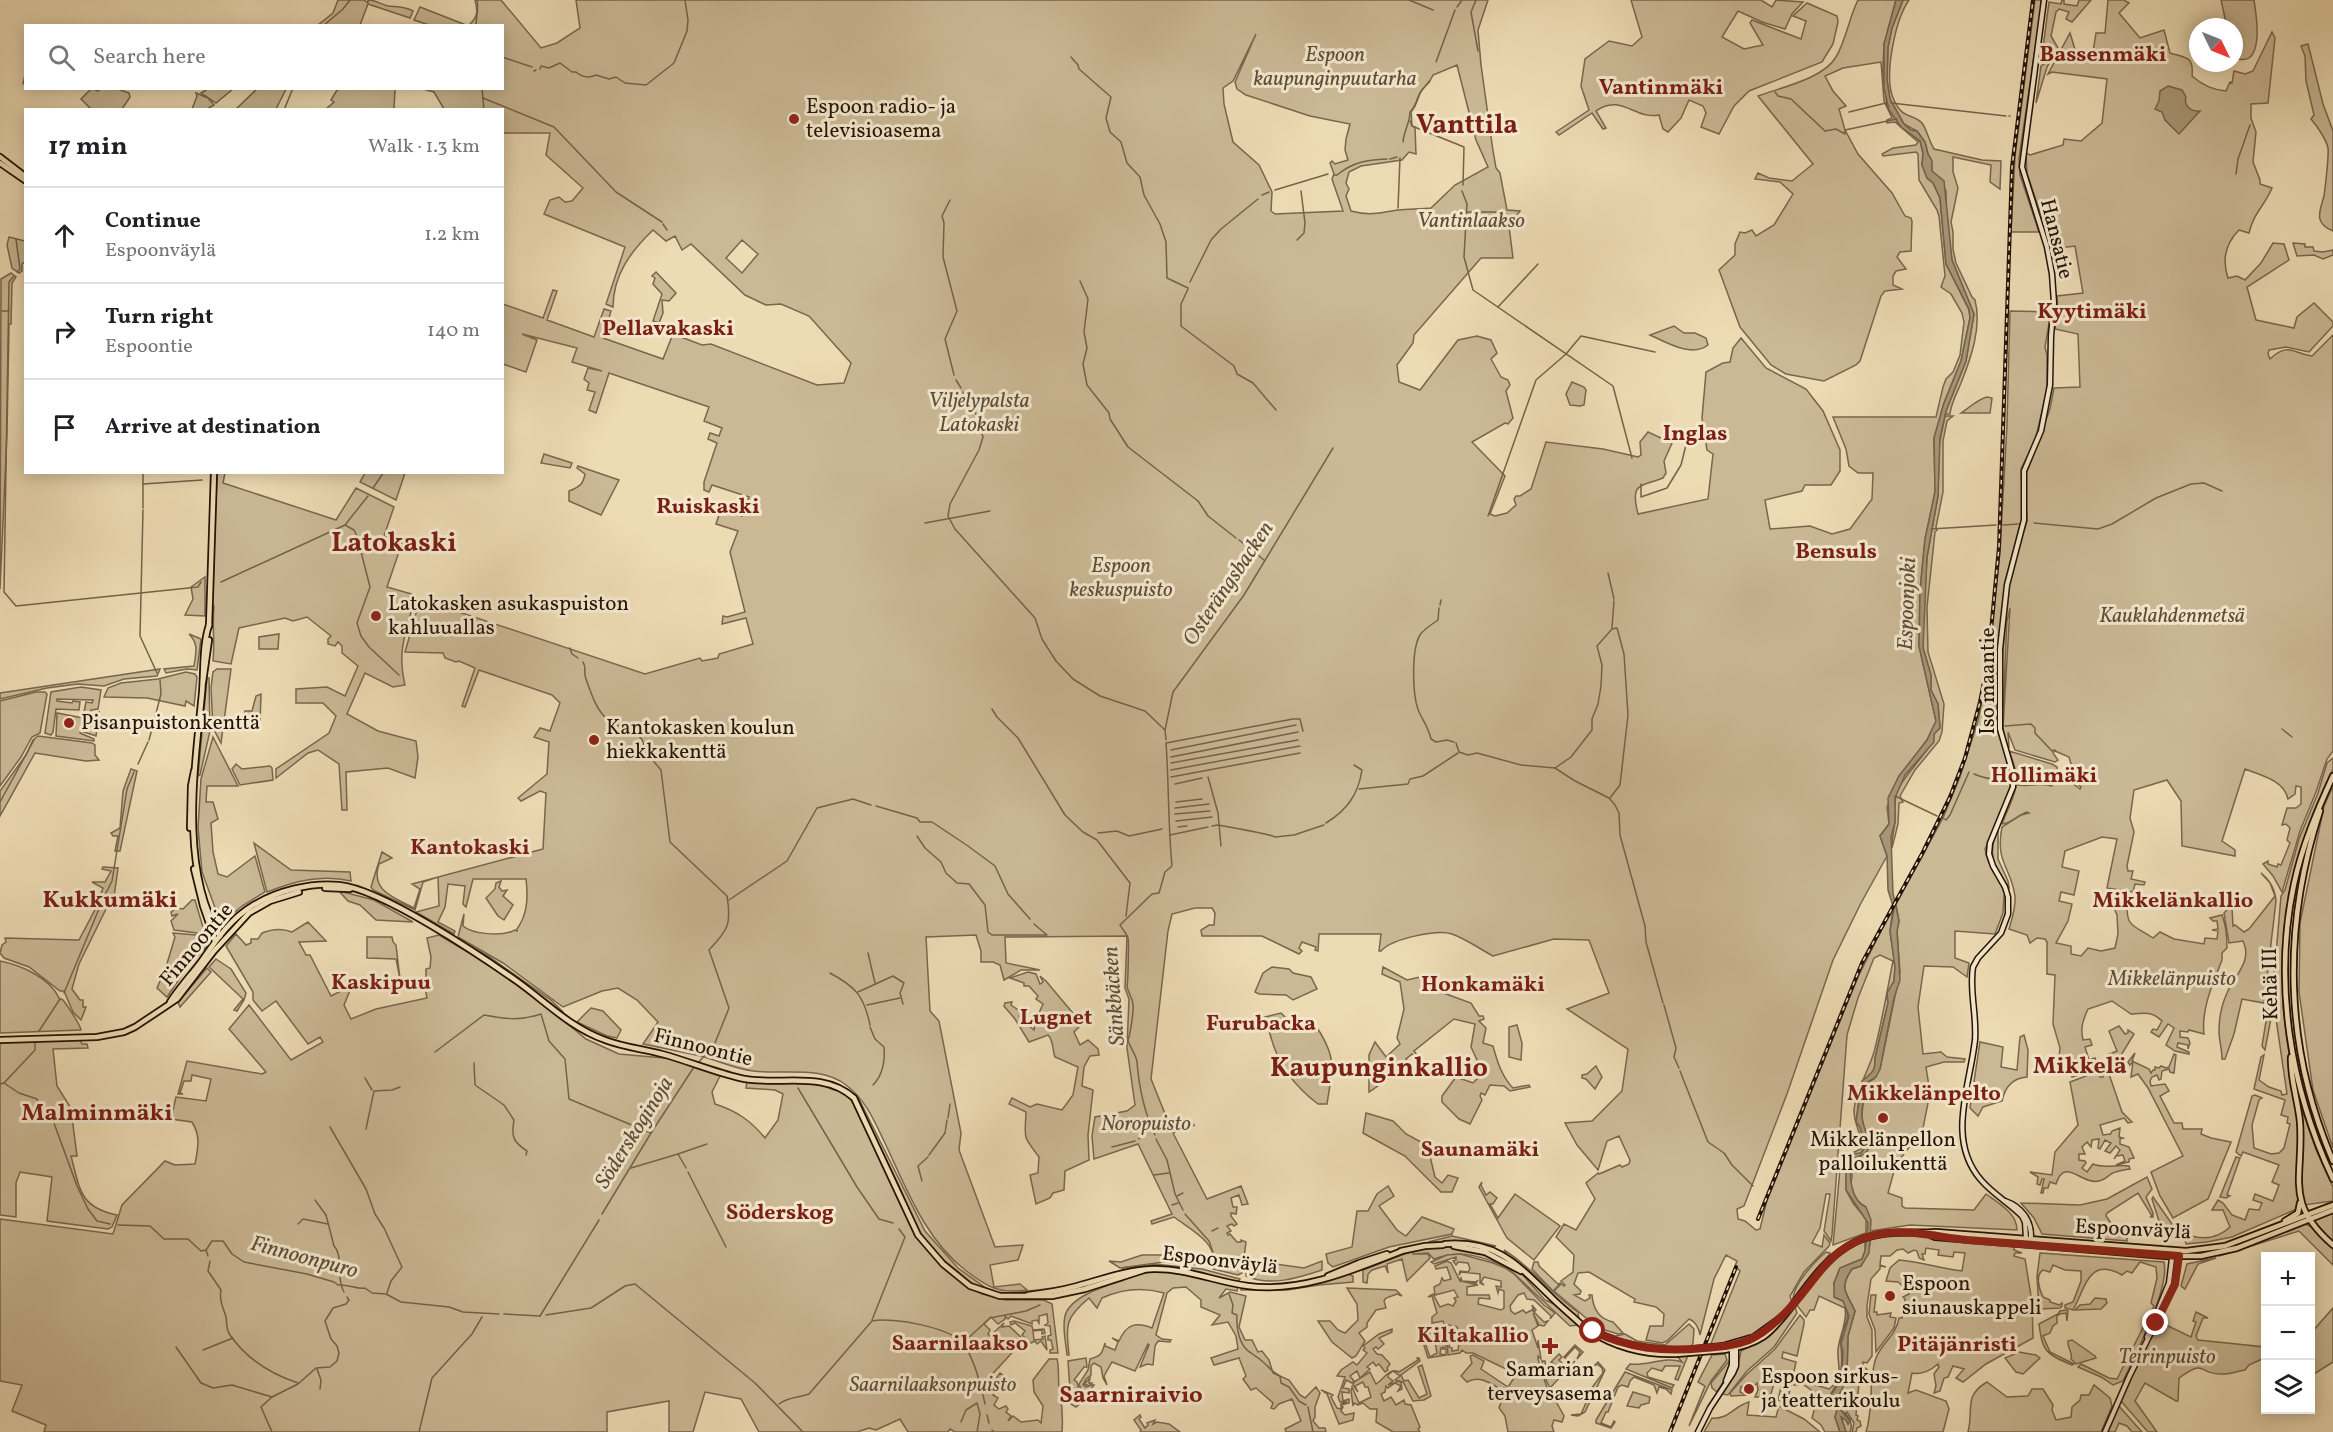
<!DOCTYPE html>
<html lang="en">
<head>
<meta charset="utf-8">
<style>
	body { margin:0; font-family:Vollkorn,serif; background:#f6f6f6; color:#202124 }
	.controls { position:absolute; right:18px; bottom:18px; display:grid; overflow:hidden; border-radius:0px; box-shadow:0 3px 15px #0003 }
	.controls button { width:54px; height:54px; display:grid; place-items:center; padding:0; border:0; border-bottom:2px solid #e0e0e0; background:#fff; color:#202124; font:30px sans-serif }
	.compass { position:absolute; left:2189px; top:18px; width:54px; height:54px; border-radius:50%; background:#fff; box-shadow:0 3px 15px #0003; rotate:133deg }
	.stop { position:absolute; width:18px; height:18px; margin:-14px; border:4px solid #8f2418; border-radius:50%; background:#fff }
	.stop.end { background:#8f2418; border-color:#fff; box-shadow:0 2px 6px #0008 }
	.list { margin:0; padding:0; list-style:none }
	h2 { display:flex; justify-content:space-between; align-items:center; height:78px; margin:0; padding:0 24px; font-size:26px }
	h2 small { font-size:20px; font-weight:400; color:#757577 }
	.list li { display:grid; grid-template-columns:39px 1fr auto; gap:18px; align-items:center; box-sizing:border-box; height:96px; padding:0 24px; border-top:2px solid #e0e0e0 }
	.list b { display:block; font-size:22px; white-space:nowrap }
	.list p { margin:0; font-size:20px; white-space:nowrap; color:#757577 }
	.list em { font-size:20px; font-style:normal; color:#757577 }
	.icon { flex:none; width:33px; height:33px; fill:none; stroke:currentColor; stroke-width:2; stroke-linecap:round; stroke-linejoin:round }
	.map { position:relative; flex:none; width:2333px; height:1432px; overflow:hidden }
	.search { position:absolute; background:#fff; box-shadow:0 3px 15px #0003; left:24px; top:24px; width:480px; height:66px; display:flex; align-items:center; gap:15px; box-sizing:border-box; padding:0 21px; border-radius:0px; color:#757577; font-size:22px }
	.panel { position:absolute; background:#fff; box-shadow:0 3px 15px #0003; left:24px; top:108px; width:480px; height:366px; border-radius:0px }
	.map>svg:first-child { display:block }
</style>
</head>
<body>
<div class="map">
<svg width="2333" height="1432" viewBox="0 0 2333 1432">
	<rect width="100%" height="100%" fill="#eddbb4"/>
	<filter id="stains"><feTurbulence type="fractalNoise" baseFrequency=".00333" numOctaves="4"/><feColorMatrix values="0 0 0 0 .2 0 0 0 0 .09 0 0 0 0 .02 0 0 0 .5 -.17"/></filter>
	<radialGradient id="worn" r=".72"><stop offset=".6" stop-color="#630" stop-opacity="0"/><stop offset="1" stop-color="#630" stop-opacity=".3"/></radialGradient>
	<g fill="#cbb996" stroke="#78664d" stroke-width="1.5" fill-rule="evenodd">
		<path d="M 338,0 L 364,0 L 368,3 L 368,0 C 376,0 380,4 388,6 C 397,7 404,6 413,11 L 410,18 L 368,4 L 360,25 L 318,25 L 333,13 Z"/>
		<path d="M 475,0 L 501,0 L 541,48 L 557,43 L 580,28 L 576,0 L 1488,0 L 1478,30 L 1481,65 L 1493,151 L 1496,168 L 1500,173 L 1507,210 L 1520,211 L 1509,226 L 1513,258 L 1481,258 L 1414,335 L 1413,343 L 1397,365 L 1399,382 L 1420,390 L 1458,340 L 1477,336 L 1491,340 L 1497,353 L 1491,359 L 1501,377 L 1508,380 L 1510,385 L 1506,391 L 1513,418 L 1508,424 L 1505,423 L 1472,442 L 1505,476 L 1490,514 L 1495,516 L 1507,513 L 1516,505 L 1514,499 L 1516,496 L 1520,496 L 1531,489 L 1546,442 L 1603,449 L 1638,457 L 1641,455 L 1640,442 L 1648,432 L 1672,443 L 1664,461 L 1666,473 L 1663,478 C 1639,487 1630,483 1638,514 L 1708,499 L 1713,454 L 1707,450 L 1702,418 L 1706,372 L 1723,363 L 1730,362 L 1733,348 L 1741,338 L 1766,368 L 1806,389 L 1823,411 L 1840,450 L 1840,471 L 1831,485 L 1805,485 L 1802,491 L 1765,500 L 1770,529 L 1810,526 L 1832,534 L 1850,529 L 1872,499 L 1873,473 L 1858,473 L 1849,466 L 1846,449 L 1833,417 L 1936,417 L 1943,387 L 1946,379 L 1953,372 L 1960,355 L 1964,322 L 1962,313 L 1951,294 L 1941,287 L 1945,276 L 1939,216 L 1937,210 L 1919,180 L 1918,154 L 1916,152 L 1883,156 L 1882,154 L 1893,148 L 1916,145 L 1918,142 L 1895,122 L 1887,123 L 1887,120 L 1892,118 L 1884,101 L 1881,62 L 1843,68 L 1825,76 L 1833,91 L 1846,106 L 1839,109 L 1845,130 L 1858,154 L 1892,193 L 1905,216 L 1911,218 L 1912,221 L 1911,251 L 1900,252 L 1897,257 L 1906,269 L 1896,271 L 1893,276 L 1893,285 L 1902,289 L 1885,291 L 1881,296 L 1860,361 L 1856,365 L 1824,381 L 1786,374 L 1771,365 L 1740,327 L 1719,270 L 1735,255 L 1735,244 L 1740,232 L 1745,233 L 1752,230 L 1756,236 L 1774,225 L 1793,194 L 1780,182 L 1755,179 L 1758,173 L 1769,178 L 1792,181 L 1813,164 L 1758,96 C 1782,87 1823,79 1836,57 C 1846,40 1849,18 1858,0 L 1896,0 L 1884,44 L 1883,69 L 1887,106 L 1894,116 L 1920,141 L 1923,153 L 1922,165 L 1927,178 L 1933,183 L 1940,198 L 1946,264 L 1969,310 L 1970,318 L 1961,361 L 1944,403 L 1934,438 L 1935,492 L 1925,539 L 1920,591 L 1919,646 L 1936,721 L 1927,740 L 1898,778 L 1887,807 L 1889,824 L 1880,836 L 1887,856 L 1861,903 L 1833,960 L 1787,1094 L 1744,1206 L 1737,1209 L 1738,1219 L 1745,1221 L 1756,1230 L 1760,1229 L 1767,1200 L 1858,977 L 1893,907 L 1890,931 L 1895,967 L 1894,981 L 1887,996 L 1888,1003 L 1875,1058 C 1876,1076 1869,1073 1861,1084 L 1856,1122 L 1860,1127 L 1866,1145 L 1861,1153 L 1846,1162 L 1846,1190 L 1853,1203 L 1866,1219 L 1866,1233 L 1833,1245 L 1841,1158 L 1861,1149 C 1863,1134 1853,1124 1854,1109 C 1857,1088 1868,1072 1874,1052 C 1882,1022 1887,991 1893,961 L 1880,955 L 1874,958 L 1858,998 L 1847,1035 L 1832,1235 L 1831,1241 L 1824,1231 L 1830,1194 L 1826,1194 L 1820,1228 L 1812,1243 L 1822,1247 L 1824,1235 L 1830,1243 L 1829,1246 L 1804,1272 L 1790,1296 L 1792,1302 L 1771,1325 L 1744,1341 L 1710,1346 L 1740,1271 L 1735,1266 L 1737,1261 L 1726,1255 L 1714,1279 L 1700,1335 C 1699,1328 1695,1321 1689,1319 L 1667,1341 L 1662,1343 L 1646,1340 L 1650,1326 L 1663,1326 L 1664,1314 L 1656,1307 L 1634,1302 L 1635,1299 L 1589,1272 L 1578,1273 L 1574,1284 L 1581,1291 L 1580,1294 L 1574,1295 L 1585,1301 L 1590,1298 L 1589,1295 L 1592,1295 C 1593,1308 1599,1319 1613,1322 L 1623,1333 L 1618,1334 L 1598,1328 L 1554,1291 L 1561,1284 L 1564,1286 L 1565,1285 L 1561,1281 L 1573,1272 L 1574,1255 L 1556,1237 L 1564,1224 L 1576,1230 L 1595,1199 L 1586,1183 L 1598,1173 L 1599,1174 L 1620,1165 L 1622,1167 L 1629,1164 L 1630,1160 L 1619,1136 L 1607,1141 L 1598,1170 L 1577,1145 L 1565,1123 L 1592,1121 L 1622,1091 L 1628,1049 L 1567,1009 L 1609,993 L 1589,940 L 1554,939 L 1493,956 C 1480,949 1466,939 1452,934 C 1437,929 1391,939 1381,951 L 1379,951 L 1381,934 L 1319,934 L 1318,951 L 1315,950 L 1316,947 L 1302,942 L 1299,948 L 1302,951 L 1299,954 L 1262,936 L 1202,936 L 1201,930 L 1209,925 L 1214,925 L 1215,913 L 1212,908 L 1195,908 L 1172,914 L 1168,931 L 1151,1079 L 1172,1131 L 1195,1125 L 1173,1133 L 1207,1199 L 1241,1186 L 1248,1204 L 1242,1205 L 1239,1195 L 1231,1198 L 1233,1207 L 1237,1207 L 1236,1214 L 1231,1213 L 1231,1216 L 1237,1224 L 1234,1226 L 1232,1224 L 1227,1226 L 1231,1231 L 1227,1233 L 1228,1235 L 1230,1234 L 1237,1242 L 1241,1242 L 1241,1240 L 1246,1242 L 1242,1273 L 1238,1275 L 1213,1269 C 1220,1243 1191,1230 1174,1217 L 1152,1224 L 1151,1221 L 1172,1214 L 1138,1144 L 1094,1159 L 1092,1136 L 1095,1117 L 1127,1111 L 1135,1105 L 1127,1048 L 1129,999 L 1125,988 L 1127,936 L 1005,937 L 1006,963 L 1040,970 L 1021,970 L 1004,980 L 1000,965 L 993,962 L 981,962 L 981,951 L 976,935 L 926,937 L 930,1011 L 939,1021 L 961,1133 L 959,1150 L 995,1247 L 1023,1245 L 1018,1260 L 990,1265 L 994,1287 L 1020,1284 L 1027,1290 C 998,1294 987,1287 965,1270 C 924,1238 906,1187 884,1141 C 874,1120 865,1099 846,1085 C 820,1065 784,1075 753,1071 C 735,1069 719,1061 701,1056 C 682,1052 663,1048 643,1044 L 658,1022 L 637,1000 L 618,988 L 602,991 L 563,1007 L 503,963 L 458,937 L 464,914 L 463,926 C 472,934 502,937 515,930 L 517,931 L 517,929 C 528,914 528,896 526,879 L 473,879 L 466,907 L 463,904 L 465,886 L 448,884 L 445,907 L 438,922 L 455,931 L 454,934 L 416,912 L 439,906 L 438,877 L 423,882 L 415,910 L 373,890 L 371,887 L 382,852 L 392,858 L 379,864 C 370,891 394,897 414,908 L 420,889 L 412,884 L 543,849 L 546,793 L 540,791 L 521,801 L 518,798 L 547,774 L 549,742 L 534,737 L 540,728 L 550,731 L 560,703 L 552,695 L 479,670 L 465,707 L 462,706 L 475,668 L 459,661 L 456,662 L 445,658 L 443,653 L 405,652 L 420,599 L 645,674 L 700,658 L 702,661 L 718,658 L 719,654 L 753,644 L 746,618 L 722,624 L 723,616 L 727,617 L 745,612 L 730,552 L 738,531 L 716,524 L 721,509 L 742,516 L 749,497 L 712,485 L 709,492 L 704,490 L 704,482 L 717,443 L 708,439 L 710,433 L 719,436 L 722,428 L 704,421 L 709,407 L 609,373 L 596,413 L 589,410 L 595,392 L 587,390 L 589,383 L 584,379 L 588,368 L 602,371 L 572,362 L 577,348 L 522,334 L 537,340 L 526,372 L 503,364 L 503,304 L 543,318 L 553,290 L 557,291 L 547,320 L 594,337 L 604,309 L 611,311 L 603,338 L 663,359 L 673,334 L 702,345 L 711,344 L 817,385 L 844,383 L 851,363 L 809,316 L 781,304 L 766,305 L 745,295 L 691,244 L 682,250 L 675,236 L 666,241 L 653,230 C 631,251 613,275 613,307 L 606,304 L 625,247 L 544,214 L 550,200 L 559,197 L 565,202 L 572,201 L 583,188 L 546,155 L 550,133 L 503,133 L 502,110 L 444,109 L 434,92 L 423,89 L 502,88 L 502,26 L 469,25 C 478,17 478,11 475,0 ZM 1256,34 L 1235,82 L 1237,89 L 1246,95 L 1310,116 L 1350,124 L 1346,139 L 1345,150 L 1348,160 L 1335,164 L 1332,161 L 1330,163 L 1334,174 L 1332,179 L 1343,211 L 1275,214 L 1271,211 L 1272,192 L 1259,165 L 1233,142 L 1224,104 L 1223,88 L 1233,81 ZM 1457,65 L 1476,140 L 1488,167 L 1455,185 L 1431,208 C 1421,209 1409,209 1398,210 C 1381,213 1369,216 1351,211 L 1346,196 L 1349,189 L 1346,183 L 1349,172 L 1361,166 L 1402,160 L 1409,152 L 1416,154 L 1415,127 L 1412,126 L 1411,112 C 1419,103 1416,99 1422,90 C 1426,85 1430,82 1433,75 ZM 742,240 L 758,254 L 742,273 L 726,258 Z"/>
		<path d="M 1631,0 L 1761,0 L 1772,7 L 1776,0 L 1803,2 L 1792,14 L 1785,29 L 1762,22 L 1738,11 L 1722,37 L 1744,49 L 1763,45 L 1750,23 L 1752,20 L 1801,39 L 1806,21 L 1793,16 L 1807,3 L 1837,16 L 1838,22 L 1833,44 L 1822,62 L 1749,91 L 1734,106 L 1719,134 L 1701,127 L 1706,113 L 1703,106 L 1689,100 L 1681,118 L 1668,132 L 1663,129 L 1659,115 C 1635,120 1621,93 1596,111 L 1606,128 L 1603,129 L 1592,113 L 1559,135 L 1556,132 L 1589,110 L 1581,86 L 1585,59 L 1609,41 L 1632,46 L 1642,37 Z"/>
		<path d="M 1903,0 L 1909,0 C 1895,20 1883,78 1894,100 C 1903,120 1912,113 1922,123 C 1927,130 1929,141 1934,149 L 1982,160 L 2001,161 L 2000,189 L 1990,182 L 1991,165 L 1953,157 L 1953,172 L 1958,188 L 1951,222 L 1953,232 L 1953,249 L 1956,263 L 1972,297 L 1975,300 C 1982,327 1971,358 1961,383 C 1957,393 1951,403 1950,414 L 1945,414 L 1946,411 L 1966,361 L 1974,314 L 1952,260 L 1946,218 L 1946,191 L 1932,171 L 1931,159 L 1928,154 L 1925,142 L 1917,131 L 1904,124 L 1890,99 L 1887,80 L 1888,47 L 1892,28 Z"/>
		<polygon points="2035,0 2041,0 2041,9 2019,158 2020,175 2039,232 2011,232 2015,157"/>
		<polygon points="2062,0 2064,0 2064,4 2077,6 2079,0 2091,0 2072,22 2066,19 2069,12 2059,9 2056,12 2051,36 2058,48 2047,67 2036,103 2041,66 2044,64 2041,63 2049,2 2061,4"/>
		<path d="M 2108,0 L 2124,0 L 2129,3 L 2119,13 L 2140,38 L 2164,30 L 2170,53 C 2186,58 2194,56 2192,76 C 2202,85 2213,90 2226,91 L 2230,82 L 2232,83 L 2234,71 L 2245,74 L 2253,71 L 2272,32 L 2275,38 L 2268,103 L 2251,104 L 2251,118 L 2256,132 L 2253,162 L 2260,180 L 2260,184 L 2272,188 C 2264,207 2254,212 2249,233 L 2239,230 C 2225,244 2222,260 2228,278 L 2237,276 L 2245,280 L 2261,263 L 2273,243 L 2284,244 L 2289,260 L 2247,287 L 2256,320 L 2294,328 L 2297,317 L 2314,303 L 2333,322 L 2333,326 L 2309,352 L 2286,347 L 2269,350 L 2268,354 L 2270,359 C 2288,342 2292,353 2312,356 L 2333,335 L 2333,751 L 2327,759 L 2316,792 L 2300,831 L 2282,892 L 2273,876 L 2263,864 L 2268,861 L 2268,864 L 2277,867 L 2278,864 L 2281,865 L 2290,843 L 2287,840 L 2290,828 L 2286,824 L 2282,825 L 2287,808 L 2296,808 L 2301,804 L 2301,787 L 2296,786 L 2295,794 L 2288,799 C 2284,780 2260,775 2245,769 L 2222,841 L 2235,850 L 2235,856 L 2182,846 L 2181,801 L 2167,780 L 2134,790 L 2130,818 L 2134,832 L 2127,866 L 2128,871 L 2133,871 L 2131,879 L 2145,882 L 2144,885 L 2135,884 L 2133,892 L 2107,888 L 2117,839 L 2102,837 L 2065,851 L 2062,867 L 2079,871 L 2074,895 L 2061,892 L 2059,901 L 2072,904 L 2068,921 L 2056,943 L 2071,946 L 2071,954 L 2081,956 L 2088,948 L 2101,951 L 2115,948 L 2118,934 L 2117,915 L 2110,899 L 2127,901 C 2126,929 2133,924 2153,938 L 2160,932 L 2174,939 L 2204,944 L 2205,938 L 2217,939 L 2218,931 L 2212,930 L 2218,929 L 2217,921 L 2213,921 L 2210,918 L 2222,915 C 2226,925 2227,937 2227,948 L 2222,953 L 2222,960 C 2213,983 2201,1009 2204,1034 L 2189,1030 L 2188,1032 L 2180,1031 L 2180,1037 L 2188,1038 L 2190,1043 L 2188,1049 L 2188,1045 L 2178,1043 L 2177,1047 L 2189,1052 L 2189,1054 L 2175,1051 L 2166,1045 L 2174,1028 L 2168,1024 L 2159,1037 L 2151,1032 L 2153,1029 L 2157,1030 L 2162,1021 C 2152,1011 2143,1013 2131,1014 L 2112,1001 L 2088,1009 C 2083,1020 2080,1028 2083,1040 L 2090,1039 L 2092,1045 L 2085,1047 L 2089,1060 L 2095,1058 L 2099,1069 L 2072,1077 L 2068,1058 L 2059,1058 L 2060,1048 L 2053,1024 L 2055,975 L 2047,974 L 2047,942 L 2045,939 L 2037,938 L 2030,943 L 2027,935 L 2009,929 C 2012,919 2016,907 2015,896 C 2011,867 1995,863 2002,827 L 2021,815 L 2029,813 L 2027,812 C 2018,815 2010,824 2002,824 C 2014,792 2024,787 2009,751 L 2052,764 L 2057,767 C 2058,779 2073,782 2080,789 L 2081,787 L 2074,781 L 2076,767 L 2071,764 L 2069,757 L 2055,751 L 2053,753 L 2058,760 L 2055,762 L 2015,750 L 2008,732 L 2009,747 L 2006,745 L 2003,728 L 2010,608 L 2007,621 L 2003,709 L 2001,673 L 2009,581 L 2027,521 L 2025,477 L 2050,409 L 2054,388 L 2080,387 L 2078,334 L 2055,329 L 2058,311 L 2057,296 L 2083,293 L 2075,246 L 2052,249 L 2027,173 L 2026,153 L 2030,155 L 2063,145 L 2064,139 L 2081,141 L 2102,123 L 2107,79 L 2052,72 L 2048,74 L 2070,33 L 2077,56 L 2092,58 L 2096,33 L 2105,33 Z"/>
		<path d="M 2221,0 L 2254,0 C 2256,13 2262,48 2249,58 C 2245,61 2239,59 2234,59 L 2234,27 L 2227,27 Z"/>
		<polygon points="420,7 466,25 429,25 414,20"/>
		<path d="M 2308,44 L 2323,104 L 2333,131 L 2333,231 C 2313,223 2320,211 2324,196 C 2325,189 2329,155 2328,148 C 2326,139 2317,126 2311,119 L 2314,115 L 2306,81 L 2305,56 L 2301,46 Z"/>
		<polygon points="92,88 98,91 100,89 118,89 129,93 130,97 122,109 91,109 81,99"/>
		<polygon points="209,88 233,88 233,89 216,103 201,93"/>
		<polygon points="258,88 286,89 276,109 236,109"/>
		<polygon points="341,89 395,89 394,109 326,109 334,102 331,100 337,90"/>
		<polygon points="196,93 208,98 214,105 207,109 192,109 197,96"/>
		<polygon points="9,237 25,241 25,262 22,264 22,271 19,273 12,268 7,245"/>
		<polygon points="2293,243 2305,244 2305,247 2313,247 2314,251 2323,252 2333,250 2333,255 2323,259 2314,255 2297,256"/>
		<polygon points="656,272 676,293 669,301 662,300 663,313 659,323 653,321 662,294 653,284 655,278 652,276"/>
		<polygon points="11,273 16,277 12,283 11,324 9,324 7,433 0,589 1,279"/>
		<path d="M 2010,311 L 2051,312 L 2045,347 L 2047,355 L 2047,390 L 2035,441 L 2021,469 L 2023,514 L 2005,582 L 1995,680 L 1994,688 L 1997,698 L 1998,730 L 2011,772 L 2012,784 L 1985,849 C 1987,867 2002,878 2006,895 L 2004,896 L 2003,913 L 1995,934 L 1955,931 L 1955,958 L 1969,963 L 1967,977 L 1953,967 L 1924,966 L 1918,1007 L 1923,1054 L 1941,1052 L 1947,1057 L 1965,1059 L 1964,1062 L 1944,1062 L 1926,1067 L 1930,1093 L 1923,1128 L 1932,1136 L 1922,1131 L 1896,1164 L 1888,1193 L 1902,1198 L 1902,1206 L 1905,1208 L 1974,1210 L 1986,1194 C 1998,1203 2017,1213 2017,1230 L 1910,1225 L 1870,1231 C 1871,1202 1854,1208 1850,1186 C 1850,1185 1852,1179 1852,1177 C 1852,1170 1851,1165 1853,1158 C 1881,1153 1863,1133 1862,1117 C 1862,1106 1865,1094 1867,1083 L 1874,1079 L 1880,1069 L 1900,972 L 1897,931 L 1899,921 L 1896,904 L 1943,818 L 1960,777 L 1978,721 L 1987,676 L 2000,551 L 2007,425 Z"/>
		<path d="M 1674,326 L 1684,333 L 1695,333 L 1706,338 L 1708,345 C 1691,358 1666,342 1650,335 Z"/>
		<polygon points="1572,382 1584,387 1586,390 1584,405 1580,406 1570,405 1566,394"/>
		<path d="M 1987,397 L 1992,398 L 1990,413 L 1961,413 C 1967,409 1980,398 1987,397 Z"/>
		<path d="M 1945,416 L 1953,416 L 1947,421 L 1943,441 L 1943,492 L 1936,527 L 1937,530 L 1935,532 L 1927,607 L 1928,652 L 1944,704 L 1942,732 L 1939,741 L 1915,770 L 1900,796 L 1903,802 L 1899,803 L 1898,824 L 1892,848 C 1891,837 1895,829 1895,820 C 1895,810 1894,801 1897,791 C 1903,776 1935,746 1934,734 L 1940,728 L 1938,704 L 1931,690 L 1931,675 L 1923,648 L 1923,621 L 1927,557 L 1938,496 L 1939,446 Z"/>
		<polygon points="544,454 572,463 570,468 541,463"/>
		<path d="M 578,466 L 619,480 L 601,515 L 569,501 L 569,491 C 579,487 583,485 585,474 L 577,468 Z"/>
		<path d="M 217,473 L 225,473 L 223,483 L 336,520 L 356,488 L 394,507 L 384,536 L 402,543 L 387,587 L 415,595 C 408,631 396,647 405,685 L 393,687 L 365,673 L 347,714 L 378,731 L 416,741 L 418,757 L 415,778 L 388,768 L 346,772 L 347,810 L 342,810 L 339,764 L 318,750 L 308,753 L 276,778 L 276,769 L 329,733 L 336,716 L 323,703 L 296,703 L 296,689 L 327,687 L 345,696 L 358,666 L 342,653 L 342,646 L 338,642 L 335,646 L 328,644 L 328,639 L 331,636 L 307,617 L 293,621 L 285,618 L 239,628 L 231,664 L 213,661 C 215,643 212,624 214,606 L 212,605 Z"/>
		<polygon points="365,473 405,473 396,500 360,482"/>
		<polygon points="205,577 205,616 185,615 193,599 191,587"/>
		<path d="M 189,634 L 201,639 L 197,670 L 187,669 L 166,673 L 164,669 L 194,666 C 196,652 199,644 189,634 Z"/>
		<polygon points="279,634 278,649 259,649 259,637"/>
		<polygon points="160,669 157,676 124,679 104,686 78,684 47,688 0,699 0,693"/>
		<polygon points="217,669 231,669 221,743 213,728 211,688 213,672"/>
		<polygon points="186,672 195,674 197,677 194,706 186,701 185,706 147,698 104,697 108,688 121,683 158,679"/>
		<polygon points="207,678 209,678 210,731 200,775 198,776"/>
		<polygon points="81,687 101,690 98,709 91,710 90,713 84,712 86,702 92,703 93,700 57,699 57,701 72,703 73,701 80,702 79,710 56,709 53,732 51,735 45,733 51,692"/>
		<polygon points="36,692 45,692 47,694 40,733 32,737 21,757 0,786 0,701"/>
		<polygon points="261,694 260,724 254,730 241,729 245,711 252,711 256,696"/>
		<polygon points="99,712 96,736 81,731 80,733 94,739 94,741 56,736 57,713 83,718"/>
		<polygon points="38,736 92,743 95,745 95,755 99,760 86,761 35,753 0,816 0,791 26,755 33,740"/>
		<polygon points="213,737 238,786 207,786 206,802 213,802 218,819 211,823 213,852 218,874 227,877 255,856 265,892 242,906 221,924 202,872 198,828 201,779"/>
		<path d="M 2333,758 L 2333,769 L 2315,809 L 2299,852 L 2288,902 L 2284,928 L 2283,1007 L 2298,1123 L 2297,1192 L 2299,1208 L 2232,1237 L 2207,1242 L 2186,1244 L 2183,1233 C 2197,1239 2215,1241 2230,1227 L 2223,1210 L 2212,1210 L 2218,1200 L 2223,1203 L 2232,1215 L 2245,1220 L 2249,1209 L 2259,1210 L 2262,1203 L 2253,1200 L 2255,1194 L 2273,1201 L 2279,1185 L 2272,1182 L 2279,1165 L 2243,1152 L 2241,1156 L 2236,1152 L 2252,1096 L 2255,1095 L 2262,1098 L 2259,1100 L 2252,1125 L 2254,1148 L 2271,1154 L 2279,1153 L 2284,1148 L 2290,1124 L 2287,1123 L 2288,1117 L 2281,1115 L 2285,1100 L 2254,1089 L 2261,1057 L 2264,1055 L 2259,1080 L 2269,1087 L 2281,1091 L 2282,1095 L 2287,1094 L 2275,1012 L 2272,1013 L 2265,1050 L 2262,1046 L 2275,966 L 2281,896 L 2285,890 L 2299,839 L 2318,793 L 2327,763 Z"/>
		<polygon points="236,764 242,769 270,766 272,768 273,780 240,785 232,769"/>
		<polygon points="131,769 137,771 120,851 115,851 118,836 113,836 111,833 120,828 123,791"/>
		<polygon points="2333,786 2333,1148 2313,1090 2299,992 2300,923 2324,806"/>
		<path d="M 1998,829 L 1998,859 L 2008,881 L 2009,887 C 1993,869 1987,852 1998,829 Z"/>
		<path d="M 254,843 L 291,870 L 350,872 L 351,881 C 322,874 295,881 267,892 Z"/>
		<polygon points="103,867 118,868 113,904 99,900 103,888 92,882 105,882 111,871 102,869"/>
		<path d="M 2261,873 C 2270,880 2275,888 2276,901 L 2264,1003 L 2242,999 L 2234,1034 L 2225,1059 L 2222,1059 C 2222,1049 2219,1040 2219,1031 C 2219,1019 2222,1004 2227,993 C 2234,976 2253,961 2243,941 L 2229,943 L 2224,913 L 2230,907 L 2232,908 L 2233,926 L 2235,925 L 2244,932 L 2249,929 L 2275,896 L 2270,883 Z"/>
		<polygon points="501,881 499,887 502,891 507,890 503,896 513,905 504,920 498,916 486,898 495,889 496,883"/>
		<polygon points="339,891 374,900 413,922 376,920 360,905 348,901"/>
		<polygon points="192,900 195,900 205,934 174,930 171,921 178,914 172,916 171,912 177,908 183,909"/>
		<polygon points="98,904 107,907 79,964 72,989 80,1000 83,1000 83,1007 86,1007 81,1020 73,1012 64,991 60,991 29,967 4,958 0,953 2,945 6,942 5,938 79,940"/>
		<path d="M 308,922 L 326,941 L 299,942 L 306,955 L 310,955 L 331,996 L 349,987 L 351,988 L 344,1005 L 351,1019 L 376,1009 L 427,998 L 423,978 L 426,978 L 426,969 L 430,968 L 431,957 L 427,938 L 439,935 L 493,967 L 529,992 L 586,1039 L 619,1054 L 675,1059 L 721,1074 L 712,1092 L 715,1104 C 737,1111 751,1121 765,1138 L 778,1120 L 783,1094 L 775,1090 L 746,1088 L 747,1081 L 823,1084 L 846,1093 L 854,1104 L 903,1209 L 922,1244 L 934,1257 L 966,1285 L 982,1294 L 1006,1300 L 1044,1300 L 1052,1304 L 1058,1353 L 1050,1353 L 1050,1350 L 1053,1349 L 1051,1340 L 1048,1340 L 1048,1336 L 1051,1335 L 1050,1326 L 1045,1325 L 1048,1323 L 1047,1314 L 1039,1316 L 1039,1323 L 1037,1320 L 1032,1321 L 1032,1324 L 1011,1316 L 1008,1319 L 1005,1316 L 1005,1319 L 998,1324 L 991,1317 L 984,1324 L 990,1330 L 988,1334 L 990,1336 L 1004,1323 L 1002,1327 L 1009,1326 L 1023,1339 L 1025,1345 L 1020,1349 L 1020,1344 L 988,1379 L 993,1383 L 1000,1373 L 1004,1376 L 999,1385 L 1001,1387 L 993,1395 L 998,1398 L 994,1405 L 999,1409 L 1006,1406 L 1008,1409 L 1006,1412 L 1011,1416 L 1008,1421 L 1013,1416 L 1021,1422 L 1038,1420 L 1041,1423 L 1043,1406 L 1034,1392 L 1033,1380 L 1049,1359 L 1057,1359 C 1060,1371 1057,1382 1060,1394 C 1062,1405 1063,1418 1062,1432 L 955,1432 L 950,1429 L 948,1432 L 908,1432 L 900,1419 L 876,1430 L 869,1428 L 857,1432 L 759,1432 L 741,1399 L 705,1392 L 693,1432 L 669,1432 L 669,1401 L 607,1412 L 607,1432 L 44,1432 L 46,1425 L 12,1411 L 22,1385 L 0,1381 L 0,1219 L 113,1234 L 122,1205 L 165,1161 L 175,1165 L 195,1164 C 198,1147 201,1137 192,1122 L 171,1119 L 176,1097 L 206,1101 L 211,1079 L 192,1075 L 191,1081 L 184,1081 L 180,1093 L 183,1094 L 178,1094 L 187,1061 L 262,1074 L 266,1072 L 229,1029 L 249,1005 L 291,1060 L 323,1042 L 320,1037 L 308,1044 L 276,1001 L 262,1011 L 253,1000 L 253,992 L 226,946 L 236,934 L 246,945 L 251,943 L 251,939 L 258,939 L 262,933 C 272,929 282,928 292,932 Z"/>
		<polygon points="173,933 207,936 208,945 187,968 167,997 157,988 166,967 175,937"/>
		<polygon points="367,937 392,937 393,942 396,945 400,979 396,959 367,958"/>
		<polygon points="458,939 488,956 551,1000 563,1012 562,1014 520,981"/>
		<polygon points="216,959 231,969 246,993 244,1000 237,1011 234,1010 243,999 209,967"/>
		<path d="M 0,961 C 21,965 50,978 59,998 L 63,1000 C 67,1005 81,1026 81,1030 L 0,1033 Z"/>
		<polygon points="1272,967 1289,969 1293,973 1311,977 1317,989 1293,1000 1286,995 1259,994 1255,992 1263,973"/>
		<path d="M 1383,967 L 1407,980 L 1420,977 L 1438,991 L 1471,1003 L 1479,1016 L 1483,1016 L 1484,1019 L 1479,1021 L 1486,1028 L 1483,1043 L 1493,1046 C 1497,1061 1502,1077 1513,1088 L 1529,1085 L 1530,1087 L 1510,1091 L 1504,1086 L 1490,1085 L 1485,1095 L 1481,1093 L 1480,1096 L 1482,1100 L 1470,1124 L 1459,1119 L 1442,1102 L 1442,1096 L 1456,1077 L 1473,1083 L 1483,1073 L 1471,1047 L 1475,1024 L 1454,1019 L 1414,1051 L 1419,1058 L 1417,1060 L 1412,1054 L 1406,1059 L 1414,1070 L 1413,1071 L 1403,1061 L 1398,1067 L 1404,1074 L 1391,1077 L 1369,1092 L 1369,1055 L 1375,1042 L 1386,1057 L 1400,1044 L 1397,1038 L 1404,1009 L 1400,982 L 1382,974 Z"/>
		<polygon points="207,968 211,972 180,1007 178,1002"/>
		<path d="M 1028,972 L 1036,974 L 1040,984 L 1043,982 L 1040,976 L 1046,981 L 1082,1024 L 1074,1032 L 1080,1045 L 1088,1040 L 1098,1049 L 1099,1055 L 1090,1056 L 1084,1067 L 1082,1086 L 1093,1090 L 1088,1135 L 1089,1160 L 1065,1171 L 1064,1190 L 1053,1193 L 1050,1198 L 1036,1204 L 1030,1175 L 1038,1173 L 1039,1157 C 1022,1135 1025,1139 1026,1112 L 1009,1104 L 1012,1098 L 1030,1107 L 1037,1104 L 1062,1110 L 1073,1095 L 1078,1067 L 1055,1057 C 1052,1049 1054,1041 1048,1035 L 1029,1042 L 1015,1019 L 1004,1006 L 1005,1003 L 1012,1002 L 1011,1005 L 1021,1012 L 1019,1016 L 1034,1030 L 1035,1024 L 1039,1020 L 1039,1013 L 1043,1004 L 1036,999 L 1038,996 L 1029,986 L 1024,986 L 1024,983 L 1010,978 Z"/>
		<polygon points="591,1008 603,1011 621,1030 617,1038 607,1036 577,1022"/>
		<path d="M 1281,1013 L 1296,1028 L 1314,1023 C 1337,1057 1333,1065 1327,1104 L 1318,1104 C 1291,1084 1274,1058 1268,1025 L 1250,1029 L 1249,1021 Z"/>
		<polygon points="1517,1025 1522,1043 1521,1060 1509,1057 1509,1027"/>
		<polygon points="2119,1026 2125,1034 2128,1033 2128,1030 2134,1034 2120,1057 2109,1064 2107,1055 2117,1051 2109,1031"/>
		<path d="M 2024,1035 L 2028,1050 L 2027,1077 C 2012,1078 2005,1087 2002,1101 L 1983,1107 L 1978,1116 L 1970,1108 L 1980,1042 L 2003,1047 L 2001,1067 L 2017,1070 L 2020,1037 Z"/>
		<path d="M 80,1040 L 82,1044 L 87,1044 L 88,1048 L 53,1049 L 57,1086 L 74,1113 L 72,1117 L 77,1156 L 71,1156 C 80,1189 79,1207 117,1215 L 112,1227 L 108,1229 L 47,1221 L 52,1177 L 20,1172 L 16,1183 L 16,1217 L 0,1215 L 0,1042 Z"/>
		<polygon points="2135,1053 2132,1061 2149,1069 2151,1073 2153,1070 2155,1070 2155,1067 2159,1068 2161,1066 2166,1068 2169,1067 2174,1054 2176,1055 2174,1073 2170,1072 2169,1069 2162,1071 2161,1079 2159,1080 2157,1075 2152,1077 2150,1081 2151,1086 2165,1084 2169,1091 2160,1096 2174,1123 2182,1123 2183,1129 2202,1129 2201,1134 2211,1138 2231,1142 2208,1199 2173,1218 2160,1196 2151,1172 2183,1156 2148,1088 2138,1074 2131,1077 2133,1062 2130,1065 2128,1062"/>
		<polygon points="1596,1066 1602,1077 1595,1089 1586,1079 1582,1078 1582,1075 1587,1074"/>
		<path d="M 2107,1068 L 2122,1112 L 2132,1122 L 2128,1123 L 2124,1118 L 2100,1125 L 2103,1135 L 2110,1134 L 2110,1135 L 2112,1131 L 2120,1128 L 2119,1137 L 2123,1138 L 2120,1139 L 2120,1144 L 2129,1147 L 2134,1158 L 2129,1159 L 2129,1162 L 2116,1165 L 2125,1161 L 2123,1155 L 2116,1156 L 2114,1159 L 2120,1150 L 2116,1146 L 2110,1153 L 2105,1151 L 2111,1143 L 2105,1140 L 2100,1149 L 2098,1148 L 2099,1139 L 2092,1140 L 2091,1147 L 2087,1142 L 2082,1147 L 2085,1154 L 2079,1154 L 2079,1160 L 2085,1161 L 2086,1163 L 2082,1168 L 2087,1172 L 2093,1164 C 2104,1169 2119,1164 2129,1166 L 2130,1169 C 2124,1170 2116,1171 2111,1174 C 2107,1177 2104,1180 2099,1181 C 2081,1185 2065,1156 2056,1184 L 2050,1182 L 2048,1188 L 2044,1188 L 2043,1193 L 2041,1193 L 2044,1179 L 2042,1179 L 2040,1185 L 2037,1184 L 2038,1177 L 2030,1172 L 2052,1175 L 2055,1152 L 2078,1125 L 2070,1082 L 2099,1071 L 2100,1077 L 2103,1077 L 2102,1070 Z"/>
		<polygon points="858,1097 925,1231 958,1268 986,1288 997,1292 1011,1293 1062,1287 1063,1289 1021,1294 997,1293 974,1285 945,1261 931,1248 916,1227 899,1186 856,1099"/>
		<path d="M 2299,1101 L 2316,1150 L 2333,1187 L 2333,1201 L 2304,1205 C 2298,1171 2304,1135 2299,1101 Z"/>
		<polygon points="1366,1113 1393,1121 1406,1134 1421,1142 1430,1156 1435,1177 1442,1183 1448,1175 1458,1178 1452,1192 1441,1192 1405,1156 1363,1133"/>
		<polygon points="2236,1157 2240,1158 2227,1195 2230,1196 2226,1198 2220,1197"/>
		<polygon points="2147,1177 2152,1189 2146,1197 2153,1213 2153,1217 2150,1217 2152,1216 2138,1193 2107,1213 2106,1216 2113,1226 2114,1233 2127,1238 2127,1241 2042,1234 2034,1218 2021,1203 2080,1205 2107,1199"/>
		<polygon points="1482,1182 1481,1185 1486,1195 1490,1192 1497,1198 1493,1204 1490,1204 1498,1218 1515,1194 1560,1226 1534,1260 1507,1238 1479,1187"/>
		<polygon points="1388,1186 1394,1196 1379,1206 1397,1230 1406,1236 1422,1217 1454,1229 1452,1234 1389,1247 1333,1267 1328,1263 1326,1254 1352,1247 1357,1211 1368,1211 1377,1194"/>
		<polygon points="2153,1197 2172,1224 2169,1232 2161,1229 2162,1222 2159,1221 2152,1199"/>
		<polygon points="2333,1212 2333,1242 2313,1220"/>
		<polygon points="2303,1223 2310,1226 2333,1248 2333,1265 2299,1231 2219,1256"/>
		<path d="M 1890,1235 C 1931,1234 1973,1243 2014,1246 L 2014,1250 L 2022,1253 L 2015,1253 L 2014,1256 L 2025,1259 L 2032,1302 L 2033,1338 L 1986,1364 L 1963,1382 L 1956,1378 L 1964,1369 L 1953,1366 L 1948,1377 L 1944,1378 L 1940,1391 L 1934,1393 L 1936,1386 L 1934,1374 L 1939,1367 L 1938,1364 C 1931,1370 1921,1375 1912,1373 L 1908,1393 L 1916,1390 L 1946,1401 L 1949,1409 L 1943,1432 L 1866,1432 C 1874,1408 1868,1380 1876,1358 C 1882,1342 1896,1336 1899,1318 L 1902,1318 L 1905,1299 L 1903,1297 L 1909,1294 L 1909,1291 L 1898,1282 L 1886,1281 L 1890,1268 L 1899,1260 C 1921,1262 1940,1268 1962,1271 L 1965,1253 L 1954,1252 L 1953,1257 L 1938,1255 L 1939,1250 L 1926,1248 L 1925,1254 L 1922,1254 L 1924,1260 L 1919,1258 L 1917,1251 L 1914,1250 L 1908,1253 L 1903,1249 L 1897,1250 L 1890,1256 L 1881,1256 L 1880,1265 L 1886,1267 L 1880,1266 L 1880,1269 L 1871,1279 L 1867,1306 L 1867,1317 L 1872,1330 L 1872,1356 L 1867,1363 L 1863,1362 L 1863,1369 L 1865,1368 L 1871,1373 L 1868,1386 L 1868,1383 L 1859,1383 L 1856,1415 L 1858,1416 L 1857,1420 L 1860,1421 L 1861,1426 L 1857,1428 L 1856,1432 L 1852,1432 L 1854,1423 L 1847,1412 L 1845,1413 C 1850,1419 1853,1424 1850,1432 L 1846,1432 L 1841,1417 L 1846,1420 L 1848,1424 L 1850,1419 L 1838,1407 L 1836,1399 L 1842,1389 L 1847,1373 L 1848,1336 L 1855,1311 C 1847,1293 1838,1289 1852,1269 L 1861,1266 L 1870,1245 L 1870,1240 Z"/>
		<polygon points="1452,1236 1496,1246 1492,1247 1467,1242 1428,1242"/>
		<path d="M 1865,1241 L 1865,1251 L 1862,1259 L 1840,1268 L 1834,1283 L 1836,1298 L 1843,1301 C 1855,1322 1839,1327 1841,1346 C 1843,1365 1842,1378 1830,1395 L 1832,1404 L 1837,1410 L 1835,1417 L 1840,1432 L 1825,1432 L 1821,1425 L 1812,1418 L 1818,1395 L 1804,1385 L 1794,1385 L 1795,1379 L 1829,1389 C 1833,1386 1836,1383 1838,1378 C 1841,1369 1837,1359 1838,1350 C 1839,1336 1848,1321 1845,1308 L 1819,1296 L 1814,1310 L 1810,1310 L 1806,1317 L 1796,1304 C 1815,1279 1835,1253 1865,1241 Z"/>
		<path d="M 1432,1247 L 1460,1247 L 1488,1254 L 1521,1273 L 1545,1300 L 1554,1304 L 1578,1325 L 1570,1326 L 1509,1269 C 1484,1256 1460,1249 1434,1259 L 1428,1253 L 1412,1254 L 1428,1254 L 1430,1258 L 1407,1281 L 1402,1259 L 1387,1264 L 1388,1273 L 1385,1266 L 1372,1270 L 1368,1274 L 1367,1283 L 1363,1282 L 1363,1270 C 1388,1261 1407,1251 1432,1247 Z"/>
		<path d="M 1504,1250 C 1532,1267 1551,1294 1578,1312 L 1579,1321 L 1525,1268 L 1507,1255 Z"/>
		<path d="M 1826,1252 L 1830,1253 L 1829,1255 L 1793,1300 C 1792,1286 1815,1261 1826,1252 Z"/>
		<path d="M 2040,1253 L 2164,1262 C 2170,1289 2135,1355 2123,1381 L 2113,1385 L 2101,1377 L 2078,1367 L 2081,1364 L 2109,1378 L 2117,1379 L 2154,1306 L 2151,1303 L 2157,1278 L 2156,1267 L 2140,1262 L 2132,1273 L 2127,1271 L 2122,1275 C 2089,1256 2086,1287 2073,1310 L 2065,1308 L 2065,1305 L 2073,1302 L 2081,1281 L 2081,1271 L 2065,1270 L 2053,1265 L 2050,1272 L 2043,1270 C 2035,1275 2039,1289 2043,1297 L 2050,1300 L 2050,1302 L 2059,1305 L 2062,1303 L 2062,1306 L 2060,1308 L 2039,1309 L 2037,1276 Z"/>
		<path d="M 1460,1254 L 1493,1263 L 1505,1268 L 1514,1274 L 1544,1305 L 1555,1313 L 1550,1319 L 1551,1316 L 1534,1300 L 1527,1299 L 1524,1293 L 1518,1295 L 1510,1306 L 1511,1311 L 1515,1314 L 1523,1310 L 1526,1313 L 1532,1310 L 1534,1312 L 1532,1305 L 1536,1310 L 1534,1312 L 1544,1322 L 1548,1321 L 1544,1326 L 1539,1325 L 1533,1313 L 1538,1326 L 1532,1330 L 1538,1348 L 1538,1340 L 1541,1359 L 1538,1356 L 1538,1359 L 1548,1391 L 1553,1396 L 1564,1416 L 1562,1422 L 1554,1420 L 1552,1426 L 1554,1432 L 1508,1432 L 1505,1416 L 1499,1408 L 1505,1392 C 1493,1385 1480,1374 1467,1382 L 1461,1376 L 1472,1363 L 1470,1356 L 1473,1355 L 1484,1361 L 1481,1369 L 1508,1387 L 1514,1378 L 1506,1372 L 1506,1369 L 1473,1353 L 1466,1353 L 1462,1350 L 1460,1353 L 1448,1355 L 1447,1342 L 1450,1339 L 1449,1347 L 1452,1348 L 1452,1351 L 1458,1350 L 1460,1338 L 1457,1327 L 1444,1324 L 1443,1321 L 1432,1323 L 1432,1317 L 1437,1313 L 1432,1296 L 1428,1297 L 1433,1294 L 1440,1307 L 1448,1304 L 1453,1306 L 1456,1301 L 1454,1298 L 1458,1297 L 1454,1290 L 1435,1295 L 1434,1287 L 1440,1284 L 1442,1278 L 1444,1281 L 1451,1279 L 1447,1267 L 1436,1269 L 1435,1266 L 1447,1261 L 1451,1263 L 1460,1281 L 1461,1278 L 1462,1281 L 1476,1282 L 1478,1280 L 1476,1283 L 1461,1281 L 1478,1285 L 1467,1287 L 1467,1295 L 1489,1295 L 1490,1299 L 1479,1298 L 1478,1304 L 1501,1310 L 1504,1308 L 1504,1291 L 1499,1289 L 1498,1293 L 1496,1286 L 1501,1287 L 1501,1281 L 1484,1277 L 1481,1282 L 1484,1285 L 1480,1283 L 1480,1274 L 1461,1272 L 1459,1275 L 1460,1271 L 1468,1272 L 1470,1269 L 1468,1263 L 1458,1262 L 1456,1265 L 1453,1261 L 1456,1260 L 1456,1257 L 1434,1264 L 1431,1262 L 1447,1255 Z"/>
		<polygon points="1142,1255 1177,1255 1199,1263 1200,1265 1164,1262 1120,1268 1109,1261 1121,1262"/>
		<polygon points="2216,1258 2198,1264 2185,1289 2181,1286 2187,1264"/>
		<path d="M 1246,1260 L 1304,1268 L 1322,1261 L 1322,1270 C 1298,1278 1270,1287 1246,1276 Z"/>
		<polygon points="1534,1262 1538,1262 1539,1266 1558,1284 1561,1283 1553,1291 1532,1269"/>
		<path d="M 1154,1264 L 1202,1269 L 1240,1279 L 1238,1282 C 1199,1272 1163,1263 1122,1271 L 1123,1268 Z"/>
		<path d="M 1158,1271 L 1178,1272 L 1238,1286 L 1237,1291 L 1226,1289 L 1219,1298 L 1230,1292 L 1246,1296 L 1239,1327 L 1245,1340 L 1252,1340 L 1258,1352 L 1262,1351 L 1269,1360 L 1273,1373 L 1289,1380 L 1300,1395 L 1305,1398 L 1316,1387 L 1320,1393 L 1315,1407 L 1315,1417 L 1313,1421 L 1319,1428 L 1325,1428 L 1326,1432 L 1286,1432 L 1285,1429 L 1301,1421 L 1292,1399 L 1279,1404 L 1274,1409 L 1271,1408 L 1273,1403 L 1256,1388 L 1251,1390 L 1243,1379 L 1246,1376 L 1239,1358 L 1214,1365 L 1211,1358 L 1238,1349 L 1236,1336 L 1228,1322 L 1212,1325 L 1220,1315 L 1201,1307 L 1201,1300 L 1186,1287 L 1173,1288 L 1167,1293 L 1156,1335 L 1162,1339 L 1171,1340 L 1170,1342 L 1158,1341 L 1155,1346 L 1153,1365 L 1147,1364 L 1140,1367 L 1149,1345 L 1148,1344 L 1135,1371 L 1112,1362 L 1104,1376 L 1107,1385 L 1103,1378 L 1101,1367 L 1094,1363 L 1091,1366 L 1091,1375 L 1086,1379 L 1083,1385 L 1086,1387 L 1089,1386 L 1084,1384 L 1090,1378 L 1089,1383 L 1092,1383 L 1090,1385 L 1094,1385 L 1089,1392 L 1083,1395 L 1079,1384 L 1088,1370 L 1090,1359 C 1101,1356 1102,1354 1105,1343 L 1105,1346 L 1115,1350 L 1118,1342 L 1112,1338 L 1119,1341 C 1126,1325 1135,1321 1152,1328 L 1164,1293 C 1143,1287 1122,1289 1102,1298 L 1097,1308 L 1089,1298 C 1065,1318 1066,1324 1069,1355 L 1067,1355 C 1066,1343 1062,1328 1065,1316 C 1070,1296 1106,1286 1124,1280 L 1125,1277 L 1140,1273 Z"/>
		<path d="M 1346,1273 L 1353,1276 L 1353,1282 L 1319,1285 L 1287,1290 L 1241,1290 L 1241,1287 C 1278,1294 1312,1284 1346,1273 Z"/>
		<polygon points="1347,1288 1396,1290 1402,1296 1397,1294 1386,1298 1384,1301 1386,1308 1376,1310 1367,1323 1367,1327 1359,1333 1365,1341 1356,1356 1352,1358 1332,1342 1318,1321 1330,1321 1338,1330 1345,1333 1358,1320 1357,1304"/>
		<polygon points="1871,1295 1876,1295 1874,1312 1877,1312 1877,1315 1891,1313 1890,1317 1896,1318 1894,1328 1876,1352 1875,1330 1869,1314"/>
		<polygon points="2095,1298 2106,1299 2107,1303 2101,1309 2075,1310 2080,1305 2090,1304"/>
		<polygon points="1795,1306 1797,1313 1774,1347 1747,1371 1728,1395 1722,1394 1737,1369 1741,1351 1772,1333"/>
		<polygon points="2333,1308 2333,1362 2311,1376 2311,1333"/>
		<path d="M 2066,1310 L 2068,1311 L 2067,1321 L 2066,1313 L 2060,1314 L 2057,1316 L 2057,1323 L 2053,1326 L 2050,1333 L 2043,1336 L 2050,1352 L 2074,1364 L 2072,1365 C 2047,1354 2042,1353 2039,1324 L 2058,1314 L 2060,1311 Z"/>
		<path d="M 2196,1312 L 2208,1318 L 2203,1318 L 2196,1336 L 2198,1340 L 2265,1347 L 2265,1375 L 2262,1359 L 2249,1365 L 2245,1370 C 2237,1371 2228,1375 2220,1374 C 2197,1374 2207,1358 2179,1378 L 2178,1401 L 2176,1401 L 2145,1383 L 2135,1401 L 2157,1432 L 2148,1432 L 2120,1400 L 2157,1325 L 2161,1327 L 2164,1324 L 2191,1337 L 2196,1322 L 2193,1321 Z"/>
		<polygon points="1800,1315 1804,1320 1804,1324 1797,1356 1783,1352 1782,1358 1796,1362 1787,1403 1778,1400 1782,1383 1775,1380 1770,1397 1755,1397 1758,1390 1757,1383 1754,1386 1751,1385 1741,1387 1740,1392 1748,1395 1731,1396 1730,1393 1746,1375 1775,1349"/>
		<polygon points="1014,1321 1032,1326 1033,1330 1044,1329 1045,1333 1042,1334 1042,1330 1033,1331 1034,1340 1043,1339 1042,1337 1045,1336 1047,1350 1041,1341 1037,1344 1035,1341 1031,1343 1022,1335 1025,1331 1015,1323 1011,1325 1010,1322"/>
		<path d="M 1689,1324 L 1694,1329 L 1693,1343 L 1678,1380 L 1675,1379 L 1680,1366 L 1665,1366 L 1662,1371 L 1652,1368 L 1647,1373 L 1648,1377 L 1674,1385 L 1672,1388 L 1626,1369 L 1630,1364 C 1647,1366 1666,1356 1682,1362 L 1677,1356 L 1617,1339 L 1600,1331 L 1615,1336 L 1625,1334 L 1637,1341 L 1665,1345 Z"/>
		<polygon points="1392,1329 1392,1332 1379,1338 1384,1344 1378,1349 1376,1347 1373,1349 1377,1354 1382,1355 1390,1364 1387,1368 1388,1370 1385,1372 1379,1364 1376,1366 1373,1362 1367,1367 1370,1369 1360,1378 1357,1371 1350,1376 1354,1381 1352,1383 1346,1380 1343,1388 1349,1389 1349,1393 1342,1392 1343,1401 1349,1399 1349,1403 1341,1405 1343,1407 1341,1411 1345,1415 1354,1413 1353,1420 1339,1424 1327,1394 1321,1390 1333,1395 1331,1397 1337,1408 1341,1409 1341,1404 1347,1402 1340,1402 1338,1397 1345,1377 1337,1376 1341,1370 1353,1362 1357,1365 1367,1353 1363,1350 1365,1348 1363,1346 1379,1334"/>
		<polygon points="1424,1331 1432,1334 1434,1339 1433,1341 1431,1341 1433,1338 1431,1335 1423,1337 1430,1357 1437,1353 1434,1336 1441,1336 1446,1338 1446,1347 1441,1348 1440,1354 1446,1355 1446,1349 1442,1349 1446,1349 1446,1355 1428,1358 1420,1333"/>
		<path d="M 2072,1340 L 2095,1356 L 2096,1358 L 2076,1364 L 2071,1359 C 2073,1352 2067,1348 2068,1341 Z"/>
		<polygon points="1575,1345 1583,1352 1577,1359 1580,1352 1575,1347 1565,1358 1572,1364 1575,1361 1550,1388 1546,1380 1542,1361 1545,1361 1546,1372 1550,1377 1559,1367 1551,1362 1559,1354 1562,1357 1559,1360 1567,1368 1571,1364 1564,1357"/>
		<polygon points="2019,1352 2036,1355 2040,1358 2023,1374 2016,1372 2005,1358"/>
		<polygon points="1725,1354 1727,1360 1711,1381 1689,1426 1705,1386 1698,1382 1712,1355"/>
		<polygon points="1086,1358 1087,1367 1084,1367 1074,1380 1077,1382 1082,1402 1076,1407 1071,1404 1068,1361"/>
		<path d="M 1417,1358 L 1419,1358 L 1420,1361 L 1401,1375 L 1404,1381 L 1408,1380 L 1419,1398 L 1427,1394 L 1418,1367 L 1422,1365 L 1431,1396 L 1424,1400 L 1413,1401 L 1403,1382 L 1395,1380 L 1400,1376 L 1393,1371 L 1388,1375 L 1388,1377 L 1393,1381 L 1388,1385 L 1399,1381 L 1401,1383 L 1402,1389 L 1398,1391 L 1401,1386 L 1395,1383 L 1388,1388 L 1386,1386 L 1385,1392 L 1381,1394 L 1384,1401 L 1391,1397 L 1396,1405 L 1404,1400 L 1405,1404 L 1411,1405 L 1420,1427 L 1418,1429 L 1420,1432 L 1393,1432 L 1376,1422 L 1377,1409 L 1370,1409 L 1363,1403 L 1358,1405 L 1354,1403 L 1353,1406 L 1351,1391 L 1352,1387 L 1359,1403 L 1371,1397 L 1368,1387 L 1365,1387 L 1363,1382 L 1355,1386 L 1358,1392 L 1353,1385 L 1354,1382 L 1370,1372 L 1376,1384 C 1384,1379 1390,1367 1399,1372 L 1418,1360 Z"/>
		<polygon points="1730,1360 1727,1376 1717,1392 1712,1388 1711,1383"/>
		<polygon points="1598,1362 1605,1370 1585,1412 1578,1416 1571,1415 1581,1414 1586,1403 1577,1399 1577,1393 1583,1389 1588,1393 1603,1373 1602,1368 1597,1364 1592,1368"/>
		<polygon points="1625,1372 1672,1390 1671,1394 1666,1389 1659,1387 1657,1393 1654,1385 1634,1377 1630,1381 1628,1387 1622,1385 1618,1387 1608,1412 1606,1412 1601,1423 1611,1427 1614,1421 1615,1422 1611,1428 1596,1423 1596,1420"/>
		<path d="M 1987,1382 L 2007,1397 L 2028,1396 L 2032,1389 L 2043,1389 L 2053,1405 L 2052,1410 L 2056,1420 L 2071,1417 L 2072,1407 L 2080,1400 L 2081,1395 L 2089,1395 L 2094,1385 L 2110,1398 L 2112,1406 L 2101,1432 L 1968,1432 C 1974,1409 1963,1396 1987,1382 Z"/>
		<polygon points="1633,1392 1650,1397 1649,1403 1641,1405 1639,1408 1627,1406"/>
		<path d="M 1749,1402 L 1747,1415 L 1776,1417 L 1779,1406 L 1804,1419 L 1820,1432 L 1704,1432 L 1712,1418 C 1728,1420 1734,1406 1749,1402 Z"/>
		<polygon points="2118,1405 2142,1432 2132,1432 2127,1426 2119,1423 2115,1432 2107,1432"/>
		<polygon points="1140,1415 1141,1417 1139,1419 1145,1428 1148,1425 1147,1423 1155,1420 1153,1424 1157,1422 1169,1424 1180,1432 1140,1432 1141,1430 1134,1420"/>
	</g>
	<g fill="#a99778" stroke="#74624a" stroke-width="1.5">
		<path d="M 1896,0 L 1903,0 L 1892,28 L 1888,47 L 1887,80 L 1890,99 L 1904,124 L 1911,130 L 1917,131 L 1925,142 L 1928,154 L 1932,161 L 1932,171 L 1944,181 L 1952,260 L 1974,314 L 1966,361 L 1946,411 L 1940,438 L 1938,496 L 1927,557 L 1923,648 L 1931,675 L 1931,690 L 1938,704 L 1940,728 L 1934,734 L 1934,742 L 1905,775 L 1895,798 L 1895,822 L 1891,837 L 1893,893 L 1899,921 L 1897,931 L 1900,980 L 1894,998 L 1880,1069 L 1876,1077 L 1866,1083 C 1865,1094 1861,1106 1862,1117 C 1863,1134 1882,1153 1853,1158 C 1848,1173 1850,1200 1866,1207 L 1871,1220 L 1869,1253 L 1861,1266 L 1852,1269 C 1838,1289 1847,1293 1855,1311 L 1848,1336 L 1847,1373 L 1842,1390 L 1836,1399 L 1838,1407 L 1850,1421 L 1848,1424 L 1846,1420 L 1841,1417 L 1846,1432 L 1840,1432 L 1835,1417 L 1837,1410 L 1829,1398 L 1837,1386 L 1842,1370 L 1843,1352 L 1841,1344 L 1849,1316 L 1843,1301 L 1834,1297 L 1834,1283 L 1840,1268 L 1862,1259 L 1865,1251 L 1868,1223 L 1846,1190 L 1846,1162 L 1852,1154 L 1861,1153 L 1865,1147 L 1860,1127 L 1856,1122 L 1862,1081 C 1871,1073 1876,1072 1875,1058 L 1888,1003 L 1887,993 L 1894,981 L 1895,967 L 1890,931 L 1894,909 L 1888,890 L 1887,856 L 1880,836 L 1889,824 L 1888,798 L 1899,776 L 1927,740 L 1936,721 L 1919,646 L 1920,591 L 1925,539 L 1935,492 L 1934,438 L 1944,403 L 1961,361 L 1970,318 L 1969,309 L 1946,264 L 1940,198 L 1933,183 L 1927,178 L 1922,165 L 1923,153 L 1920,141 L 1901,127 L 1889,110 L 1884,88 L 1884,44 Z"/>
		<path d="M 2168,86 L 2182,90 L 2186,97 C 2183,106 2192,112 2200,111 L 2179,134 L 2165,120 L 2162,112 L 2155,109 L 2159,101 L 2160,91 Z"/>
	</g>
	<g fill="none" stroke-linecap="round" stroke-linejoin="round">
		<g stroke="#74624a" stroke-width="1.5">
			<polyline points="1409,0 1433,10"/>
			<polyline points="1476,0 1471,12 1478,51"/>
			<polyline points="1457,7 1462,0"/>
			<polyline points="323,26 343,9 350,0"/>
			<path d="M 476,26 C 476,17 479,8 477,0"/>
			<polyline points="502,57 532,67"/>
			<polyline points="1071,57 1078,65 1079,69 1111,97 1106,118 1110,132 1121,142 1127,163 1140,177 1144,195 1160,224 1166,242 1167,278 1188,288"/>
			<polyline points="1436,62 1455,10"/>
			<path d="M 540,69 L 541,66 L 549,68 L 560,63 L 572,72 L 576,72 C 582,77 588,79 596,75 L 609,79 L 616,77 L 625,83 L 646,85 L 674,63 L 687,31 L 688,20 L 685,0"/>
			<polyline points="534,71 536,70"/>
			<polyline points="23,84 26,71"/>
			<polyline points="482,88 484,110"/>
			<polyline points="1775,92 1778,96 1791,99 1825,131 1836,129 1845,134 1845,130 1897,119"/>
			<polyline points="483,98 554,127 616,192 662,222"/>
			<polyline points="1891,103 2006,116"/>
			<polyline points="284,110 293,88"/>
			<polyline points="1849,112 1886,103"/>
			<polyline points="2009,116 2010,116"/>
			<polyline points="1410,121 1412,126 1464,147 1463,185"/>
			<path d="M 1403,142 C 1404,130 1410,123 1410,112 C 1419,103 1416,95 1423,89 C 1425,86 1428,84 1430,81"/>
			<polyline points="1390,159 1397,157"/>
			<polyline points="2236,174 2238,159 2250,125"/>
			<path d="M 1334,175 L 1337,175 C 1353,162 1366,160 1387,159"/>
			<polyline points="1275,190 1328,174"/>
			<polyline points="1462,191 1467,204 1464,257 1473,290 1613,386 1632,458"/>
			<polyline points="1262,195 1269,192"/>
			<polyline points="950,200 942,216 944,223 943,257 957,311 945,339 954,375"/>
			<polyline points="1398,208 1400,158"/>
			<polyline points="1467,212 1500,212"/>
			<polyline points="663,224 667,230"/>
			<polyline points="16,239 20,269 17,272"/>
			<polyline points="1297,240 1304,233 1305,223 1301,191"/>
			<polyline points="14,276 9,282 4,592 16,606 198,587 201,582"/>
			<polyline points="1080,281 1088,299 1084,332 1087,348 1083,364 1087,385 1109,413 1110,419 1128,447 1198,501 1208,516 1236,538"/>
			<polyline points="1190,282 1211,240 1221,229 1258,199"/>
			<polyline points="1188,289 1181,304 1181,326 1234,366 1237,374 1253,383 1276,410"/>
			<polyline points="1498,307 1538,264"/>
			<polyline points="2,311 9,311"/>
			<polyline points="956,380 961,388"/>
			<polyline points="963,392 968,401"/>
			<polyline points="970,404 976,414"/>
			<polyline points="977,417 983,437 979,450 950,504 948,516 955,529 1035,618 1042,639 1056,661 1073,679 1100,696 1145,711 1165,730"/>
			<polyline points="143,484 202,480"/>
			<polyline points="1641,484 1641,497 1667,488 1681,465 1688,437"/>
			<polyline points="373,488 384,472"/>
			<polyline points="143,508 143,472"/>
			<polyline points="143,510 140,636 157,673"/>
			<polyline points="1488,516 1536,380 1566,354 1581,336 1655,352"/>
			<polyline points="925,523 990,511"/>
			<polyline points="2034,523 2098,529 2112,524 2156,498 2191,484 2204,483 2222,491"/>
			<polyline points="345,525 354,530 357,536 370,587 357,623 361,636 369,647 399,675"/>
			<polyline points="2003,525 2019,524"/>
			<polyline points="1931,529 1996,525"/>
			<polyline points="1239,540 1264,560"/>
			<polyline points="1608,573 1614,599"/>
			<polyline points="221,582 345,525 368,496"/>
			<polyline points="1440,605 1441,600"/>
			<path d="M 1439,608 L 1438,620 C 1432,624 1423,630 1420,635 C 1411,650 1412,699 1420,714 C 1424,722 1429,729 1431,739 L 1436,742 L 1447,740 L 1454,742"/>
			<polyline points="1612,628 1614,601"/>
			<polyline points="570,648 572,654 578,658"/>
			<path d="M 583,662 C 587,668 583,673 586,679 C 591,693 596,710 608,720 C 621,730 645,729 645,751 L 661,770 L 670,842 L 727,896 C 732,925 727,931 709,950 L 729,1008 L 715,1043 L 699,1062"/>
			<polyline points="992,709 997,717 1018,738 1065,815 1083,832 1097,840 1130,883 1126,916"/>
			<polyline points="2005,726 2031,724 2035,728 2035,733 2052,751 2055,750"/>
			<polyline points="2282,729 2292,737"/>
			<polyline points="149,740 161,694 160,680"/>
			<polyline points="1166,740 1165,730 1173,692 1244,595 1333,448"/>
			<polyline points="1456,743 1459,752 1468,755 1477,753 1521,765 1555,768 1575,781 1609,798 1615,805 1619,813 1620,835 1645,926 1646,942 1663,1003"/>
			<polyline points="1171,750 1296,725"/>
			<polyline points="1171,757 1298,732"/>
			<polyline points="1171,763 1298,740"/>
			<polyline points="138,764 148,742"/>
			<polyline points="1555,768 1571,757 1592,730 1592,719 1598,704 1601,686 1602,665 1597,646 1612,629 1617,628 1624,654 1628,715 1620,785 1610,798"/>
			<polyline points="1171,770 1300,746"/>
			<path d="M 1974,774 C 1986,779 1999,780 2011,784"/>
			<polyline points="1171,777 1300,753"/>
			<polyline points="1208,777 1218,813 1221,846"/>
			<polyline points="1175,784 1202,778"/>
			<path d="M 2018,785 C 2031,787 2037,782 2052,786"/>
			<polyline points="1359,789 1408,784 1410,779 1423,776 1458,753"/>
			<polyline points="1895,796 1937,816"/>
			<polyline points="0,802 34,740"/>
			<polyline points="1176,802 1202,799"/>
			<polyline points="876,806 917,818 920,822 932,822 968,846 995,866 1008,894 1030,919"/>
			<polyline points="1175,808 1209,804"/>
			<polyline points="1175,814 1210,811"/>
			<polyline points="1943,818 1946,820 1950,815 1969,772"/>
			<polyline points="1176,821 1212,817"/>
			<path d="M 1326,823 C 1347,810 1358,795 1362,770 L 1354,765"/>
			<path d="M 1212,826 L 1218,825 C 1228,827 1270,834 1275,837 L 1294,835 L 1324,825"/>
			<polyline points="1178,827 1187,826"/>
			<polyline points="1098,833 1117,831 1129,836 1162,829"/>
			<polyline points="1170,835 1208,827"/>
			<polyline points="917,836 925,848 941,862 946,873 957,883 969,884 985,905 988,932 992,935 1047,935 1034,924"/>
			<polyline points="729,900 787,861 817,808 853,799 871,805"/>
			<polyline points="102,901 112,881 127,789 134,772"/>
			<polyline points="868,953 875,983"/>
			<path d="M 830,973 C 856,987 864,996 870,1025"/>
			<polyline points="858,992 893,976 904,983 900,993 903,1004"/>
			<polyline points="64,993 101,904"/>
			<polyline points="867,1005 900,998"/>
			<polyline points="1664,1005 1676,1048 1674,1057 1679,1068"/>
			<path d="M 870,1027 L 875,1039 L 884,1047 C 885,1060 883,1075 873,1085"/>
			<polyline points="39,1031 60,999"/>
			<path d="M 435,1052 L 484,1015 C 505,1019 520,1021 541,1014 L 549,1041 L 565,1059 L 569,1099 L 651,1133"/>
			<path d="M 474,1063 L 475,1085 L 504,1105 L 514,1120 C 511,1136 513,1142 527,1151 L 526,1155"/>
			<polyline points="1680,1071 1708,1142 1724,1153 1732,1165 1753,1186"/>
			<polyline points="365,1078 372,1090"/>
			<polyline points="4,1083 35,1050 35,1041"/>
			<polyline points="0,1084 4,1083 19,1093 37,1099 39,1106 51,1115 77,1186 88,1209 97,1221 110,1224"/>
			<polyline points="798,1088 857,1187 879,1219 893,1223"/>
			<polyline points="948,1118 950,1104"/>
			<polyline points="330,1127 366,1189 375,1214 384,1228 402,1267 391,1281 387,1293"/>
			<polyline points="366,1129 374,1091 392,1090 400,1087"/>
			<polyline points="1170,1132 1193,1123"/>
			<path d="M 1155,1135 C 1144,1112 1139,1087 1137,1062 C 1136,1054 1130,1048 1128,1040 C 1130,1036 1134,1010 1133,1005 C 1133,999 1128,993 1127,986 C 1128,984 1129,942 1128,938 C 1127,934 1122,929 1120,925 L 1152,894 L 1159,893 L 1165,872 L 1172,866 C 1168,825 1169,785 1166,743 L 1293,719 L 1300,719 L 1303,731"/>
			<polyline points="1139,1139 1143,1126 1148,1123"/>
			<polyline points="1156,1139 1167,1160 1175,1194 1183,1210"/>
			<polyline points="1112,1147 1135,1141"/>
			<polyline points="678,1154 707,1144"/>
			<polyline points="929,1155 945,1133 947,1120"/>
			<polyline points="631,1168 678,1154 686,1168"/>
			<polyline points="688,1172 726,1247"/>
			<polyline points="1154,1175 1169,1173"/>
			<polyline points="922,1181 918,1166 928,1157"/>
			<polyline points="1177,1196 1183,1193"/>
			<path d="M 315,1200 L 326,1215 L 334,1246 C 344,1256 335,1276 344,1292"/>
			<polyline points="1172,1205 1178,1203"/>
			<polyline points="602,1214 651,1133 694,1067"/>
			<polyline points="1185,1214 1209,1241 1217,1264 1228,1270"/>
			<polyline points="298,1224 303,1219 328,1224"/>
			<path d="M 118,1225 L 150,1226 L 164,1239 L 188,1239 L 201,1251 L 206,1250 L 212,1241 L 223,1241 L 232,1254 L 244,1262 L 307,1274 L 334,1282 L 338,1285 C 348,1284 358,1290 365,1288 L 372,1293 L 386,1294 L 401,1302 L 449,1307 L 463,1312 L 499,1314"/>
			<polyline points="1212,1231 1218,1228"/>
			<polyline points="206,1250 208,1256"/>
			<path d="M 210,1261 L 208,1271 L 221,1290 C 219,1300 223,1307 226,1317 C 227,1323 226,1330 230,1335 C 246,1358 271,1374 298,1383"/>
			<path d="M 1229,1294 L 1233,1305 L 1232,1313 L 1237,1315 C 1236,1328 1239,1346 1251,1353 C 1255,1356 1259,1358 1262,1361 C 1269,1367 1273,1373 1280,1376 L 1281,1383 L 1289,1387 L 1299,1401 L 1306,1405"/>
			<polyline points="504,1314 540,1316"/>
			<polyline points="546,1315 591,1308 625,1286 635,1284 755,1383 803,1432"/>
			<polyline points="540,1316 599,1220"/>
			<polyline points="872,1320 905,1237 899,1229"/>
			<polyline points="1585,1323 1586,1321"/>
			<polyline points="964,1342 990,1318 1026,1311 1040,1305"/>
			<polyline points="176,1347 201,1383 213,1388 232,1385 272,1397"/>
			<polyline points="203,1350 233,1338"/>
			<polyline points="317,1369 321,1380 320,1389"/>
			<path d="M 779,1404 C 788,1397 798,1398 809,1394 L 872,1321 C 892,1317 953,1327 965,1346 C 975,1362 981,1385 985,1404"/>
			<polyline points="1308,1407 1313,1432"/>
			<polyline points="987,1415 989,1423"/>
			<polyline points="961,1422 966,1410 977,1403 980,1414 977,1432"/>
			<polyline points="992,1430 994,1432"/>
			<polyline points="272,1432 261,1407 272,1397 298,1384 316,1368 330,1367 337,1361 339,1353 337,1346 331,1339 325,1321 333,1308 346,1304 349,1300 347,1297"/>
			<polyline points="419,1432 432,1378 472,1334 482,1317"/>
		</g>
		<g stroke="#251204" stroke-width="7">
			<g id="secondary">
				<path d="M 2005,1201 C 2022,1207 2032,1221 2031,1239"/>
				<path d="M 2026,1239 L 2025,1222 L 2022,1216 C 2009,1203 1993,1194 1981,1180 C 1946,1140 1970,1086 1975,1040 C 1977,1015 1969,990 1973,967 L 1978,958 L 2001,933 L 2008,914 L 2008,897 L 2005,887 L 1993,866 L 1989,854 L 1990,843 L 2013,787 L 2013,774 L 2000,729 L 2000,649 L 2007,585 L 2024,520 L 2024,471 L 2041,431 L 2050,385 L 2051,336 L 2054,303 L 2052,274 L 2047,247 L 2022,167 L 2044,0"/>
				<polyline points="2147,1337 2169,1283 2173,1250"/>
				<polyline points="1698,1432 1710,1408 1733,1373 1736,1366 1736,1348 1732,1345 1732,1365 1726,1381"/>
				<polyline points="2105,1432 2129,1377 2175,1284 2179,1251"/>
			</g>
		</g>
		<g stroke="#251204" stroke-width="8">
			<g id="primary">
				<polyline points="0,157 26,177"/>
				<polyline points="0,163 26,181"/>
				<path d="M 209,625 C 202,647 204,670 202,693 C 195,767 179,869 220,936"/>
				<polyline points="209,626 214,472"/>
				<polyline points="203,682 209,640"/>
				<polyline points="190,828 191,786 194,771"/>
				<polyline points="194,869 203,906 215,941"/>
				<polyline points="325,888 350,889"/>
				<path d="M 170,1002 C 179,988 190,976 200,963 C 215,942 230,919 252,906 C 276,891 311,882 339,885 C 382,889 481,956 518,982 C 547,1003 571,1028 605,1040 C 623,1047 643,1049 662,1054 C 688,1061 714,1072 740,1078 C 778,1087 822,1069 854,1098 L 918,1235 L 943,1264 L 970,1286 L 1000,1296 L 1052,1296 L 1085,1289 L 1144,1270"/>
				<polyline points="0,1040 97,1037 124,1032 135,1027 177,999 214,951 249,913 270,901 299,892"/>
				<polyline points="1928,1234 1935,1237 2165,1256 2201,1256 2237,1248 2333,1210"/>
				<path d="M 1445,1244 C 1497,1240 1517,1264 1552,1298 C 1563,1309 1575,1318 1586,1329 C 1615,1347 1642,1355 1676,1354"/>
				<polyline points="1454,1246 1485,1252 1521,1271"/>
				<polyline points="1401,1251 1425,1246 1443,1245"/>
				<polyline points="1328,1276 1359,1263 1387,1254"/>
				<path d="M 1028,1295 C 1044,1293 1059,1291 1073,1287 C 1100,1280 1125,1270 1153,1269 C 1186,1268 1216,1282 1248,1286 C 1300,1293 1354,1270 1402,1251"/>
				<path d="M 1594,1331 C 1620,1345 1647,1349 1676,1351"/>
				<polyline points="1723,1346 1754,1337 1779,1319"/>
				<path d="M 1724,1350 C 1738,1348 1751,1345 1763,1337 C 1773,1330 1780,1321 1788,1311 C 1807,1286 1825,1257 1855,1242 C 1882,1229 1908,1234 1936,1232 L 2186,1251 L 2225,1246 L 2333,1205"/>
			</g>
		</g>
		<g stroke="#251204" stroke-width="8">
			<g id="trunk">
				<path d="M 2333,776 C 2317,811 2302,846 2294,884 C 2273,982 2290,1088 2333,1179"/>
				<path d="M 2320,811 C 2282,928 2284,1047 2333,1161"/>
				<path d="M 2291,1057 C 2290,1078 2298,1101 2300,1122 C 2304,1178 2283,1202 2333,1245"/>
				<polyline points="2285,1221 2298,1213 2300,1203"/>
			</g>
		</g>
		<use href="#secondary" stroke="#f3e8ce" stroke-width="4"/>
		<use href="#primary" stroke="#eddbb4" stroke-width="4.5"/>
		<use href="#trunk" stroke="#eddbb4" stroke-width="4.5"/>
		<g stroke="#251204" stroke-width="4">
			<g id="rail">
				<polyline points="1758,1219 1862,963 1923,852 1950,797 1965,758 1980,702 1988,662 1999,547 2012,167 2033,0"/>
				<polyline points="1670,1432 1736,1267"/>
			</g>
		</g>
		<use href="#rail" stroke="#f3e8ce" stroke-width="1.5" stroke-dasharray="4.5" stroke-linecap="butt"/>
		<g stroke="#251204" stroke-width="8" stroke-linecap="butt">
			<g id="primary-bridge">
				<polyline points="1676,1351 1723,1346"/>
				<polyline points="1676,1354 1724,1350"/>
			</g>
		</g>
		<use href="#primary-bridge" stroke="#eddbb4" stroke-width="4.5"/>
	</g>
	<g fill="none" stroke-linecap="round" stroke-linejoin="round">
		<path stroke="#8f2418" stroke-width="8" d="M 1593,1331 C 1629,1349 1665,1352 1704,1348 C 1719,1347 1734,1346 1749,1340 C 1763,1334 1774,1324 1785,1313 C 1810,1289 1822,1259 1855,1242 C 1892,1224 1928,1236 1967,1240 L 2179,1256 L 2175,1284 L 2156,1323"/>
	</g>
	<g fill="#8f2418" stroke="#f3e8ce" stroke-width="2">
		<circle cx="794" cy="119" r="6"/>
		<circle cx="376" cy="616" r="6"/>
		<circle cx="69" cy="723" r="6"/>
		<circle cx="594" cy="740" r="6"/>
		<circle cx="1883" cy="1118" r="6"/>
		<circle cx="1890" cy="1296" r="6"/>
		<path d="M1547 1337h6v6h6v6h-6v6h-6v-6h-6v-6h6z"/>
		<circle cx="1749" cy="1389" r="6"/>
	</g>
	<g text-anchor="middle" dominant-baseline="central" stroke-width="6" stroke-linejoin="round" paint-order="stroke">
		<g font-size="21" font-style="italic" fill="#5f4c37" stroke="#f3e8ce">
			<text x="1335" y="55">Espoon<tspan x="1335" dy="24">kaupunginpuutarha</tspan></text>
			<text x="1471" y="221">Vantinlaakso</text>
			<text x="979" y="401">Viljelypalsta<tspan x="979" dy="24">Latokaski</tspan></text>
			<text x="1121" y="566">Espoon<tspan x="1121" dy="24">keskuspuisto</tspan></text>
			<text x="2172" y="616">Kauklahdenmetsä</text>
			<text x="2172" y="979">Mikkelänpuisto</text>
			<text x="1146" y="1124">Noropuisto</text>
			<text x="2167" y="1357">Teirinpuisto</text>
			<text x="933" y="1385">Saarnilaaksonpuisto</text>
		</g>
		<g font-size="21" fill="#251204" stroke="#f3e8ce" text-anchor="start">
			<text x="806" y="107">Espoon radio- ja<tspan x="806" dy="24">televisioasema</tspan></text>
			<text x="388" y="604">Latokasken asukaspuiston<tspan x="388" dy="24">kahluuallas</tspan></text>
			<text x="81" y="723">Pisanpuistonkenttä</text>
			<text x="606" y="728">Kantokasken koulun<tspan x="606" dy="24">hiekkakenttä</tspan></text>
			<text x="1883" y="1140" text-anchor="middle">Mikkelänpellon<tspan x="1883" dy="24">palloilukenttä</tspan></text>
			<text x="1902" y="1284">Espoon<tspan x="1902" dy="24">siunauskappeli</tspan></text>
			<text x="1550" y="1370" text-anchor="middle">Samarian<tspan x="1550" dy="24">terveysasema</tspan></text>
			<text x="1761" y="1377">Espoon sirkus-<tspan x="1761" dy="24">ja teatterikoulu</tspan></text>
		</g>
		<g font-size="21" fill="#251204" stroke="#f3e8ce">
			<text transform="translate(2056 239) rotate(76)">Hansatie</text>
			<text transform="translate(1988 681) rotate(-90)">Iso maantie</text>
			<text transform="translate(197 945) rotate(-50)">Finnoontie</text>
			<text transform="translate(2271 984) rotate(-91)">Kehä III</text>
			<text transform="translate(703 1048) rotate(14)">Finnoontie</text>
			<text transform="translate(2133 1230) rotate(3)">Espoonväylä</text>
			<text transform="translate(1220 1261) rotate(7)">Espoonväylä</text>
		</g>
		<g font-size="22" font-weight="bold" fill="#7a1f14" stroke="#f3e8ce">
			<text x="2103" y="55">Bassenmäki</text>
			<text x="1661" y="88">Vantinmäki</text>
			<text x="2092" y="312">Kyytimäki</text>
			<text x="668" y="329">Pellavakaski</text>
			<text x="1695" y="434">Inglas</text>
			<text x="708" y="507">Ruiskaski</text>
			<text x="1836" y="552">Bensuls</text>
			<text x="2044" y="776">Hollimäki</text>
			<text x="470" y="848">Kantokaski</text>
			<text x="2173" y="901">Mikkelänkallio</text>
			<text x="381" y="983">Kaskipuu</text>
			<text x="1483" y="985">Honkamäki</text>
			<text x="1056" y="1018">Lugnet</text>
			<text x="1261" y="1024">Furubacka</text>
			<text x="1924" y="1094">Mikkelänpelto</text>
			<text x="1480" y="1150">Saunamäki</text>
			<text x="780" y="1213">Söderskog</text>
			<text x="1473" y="1336">Kiltakallio</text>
			<text x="960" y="1344">Saarnilaakso</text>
			<text x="1957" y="1345">Pitäjänristi</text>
		</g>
		<g font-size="22" font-style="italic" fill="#604e38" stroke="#f3e8ce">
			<text transform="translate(1229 584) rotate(-56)">Osterängsbacken</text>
			<text transform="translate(1908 604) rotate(-88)">Espoonjoki</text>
			<text transform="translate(1115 996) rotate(-94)">Sänkbäcken</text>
			<text transform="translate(635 1133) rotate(-58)">Söderskoginoja</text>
			<text transform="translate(304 1258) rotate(15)">Finnoonpuro</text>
		</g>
		<g font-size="24" font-weight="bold" fill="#7a1f14" stroke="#f3e8ce">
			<text x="110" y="901">Kukkumäki</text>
			<text x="2080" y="1067">Mikkelä</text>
			<text x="97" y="1114">Malminmäki</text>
			<text x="1131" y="1396">Saarniraivio</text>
		</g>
		<g font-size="27" font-weight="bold" fill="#7a1f14" stroke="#f3e8ce">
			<text x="1467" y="126">Vanttila</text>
			<text x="394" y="544">Latokaski</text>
			<text x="1379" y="1069">Kaupunginkallio</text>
		</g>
	</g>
	<rect width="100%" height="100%" filter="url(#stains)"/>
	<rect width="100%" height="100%" fill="url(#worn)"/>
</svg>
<div class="controls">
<button>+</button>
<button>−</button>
<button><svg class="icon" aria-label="layers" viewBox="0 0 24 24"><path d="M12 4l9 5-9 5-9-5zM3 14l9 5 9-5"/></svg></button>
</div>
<svg class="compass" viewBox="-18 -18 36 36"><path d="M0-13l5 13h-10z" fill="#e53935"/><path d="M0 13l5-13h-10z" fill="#757577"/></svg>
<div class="stop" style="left:1593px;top:1331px"></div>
<div class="stop end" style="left:2156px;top:1323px"></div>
<div class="search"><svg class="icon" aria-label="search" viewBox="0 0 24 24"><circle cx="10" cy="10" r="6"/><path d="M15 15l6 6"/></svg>Search here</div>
<section class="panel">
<h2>17 min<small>Walk · 1.3 km</small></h2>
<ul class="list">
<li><svg class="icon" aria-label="ahead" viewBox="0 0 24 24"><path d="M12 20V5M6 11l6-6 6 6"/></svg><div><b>Continue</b><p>Espoonväylä</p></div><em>1.2 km</em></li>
<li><svg class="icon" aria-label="right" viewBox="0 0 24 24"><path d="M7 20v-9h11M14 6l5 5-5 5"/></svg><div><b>Turn right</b><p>Espoontie</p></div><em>140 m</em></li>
<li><svg class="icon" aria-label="arrive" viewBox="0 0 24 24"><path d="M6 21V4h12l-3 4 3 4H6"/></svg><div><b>Arrive at destination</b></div></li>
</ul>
</section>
</div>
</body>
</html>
